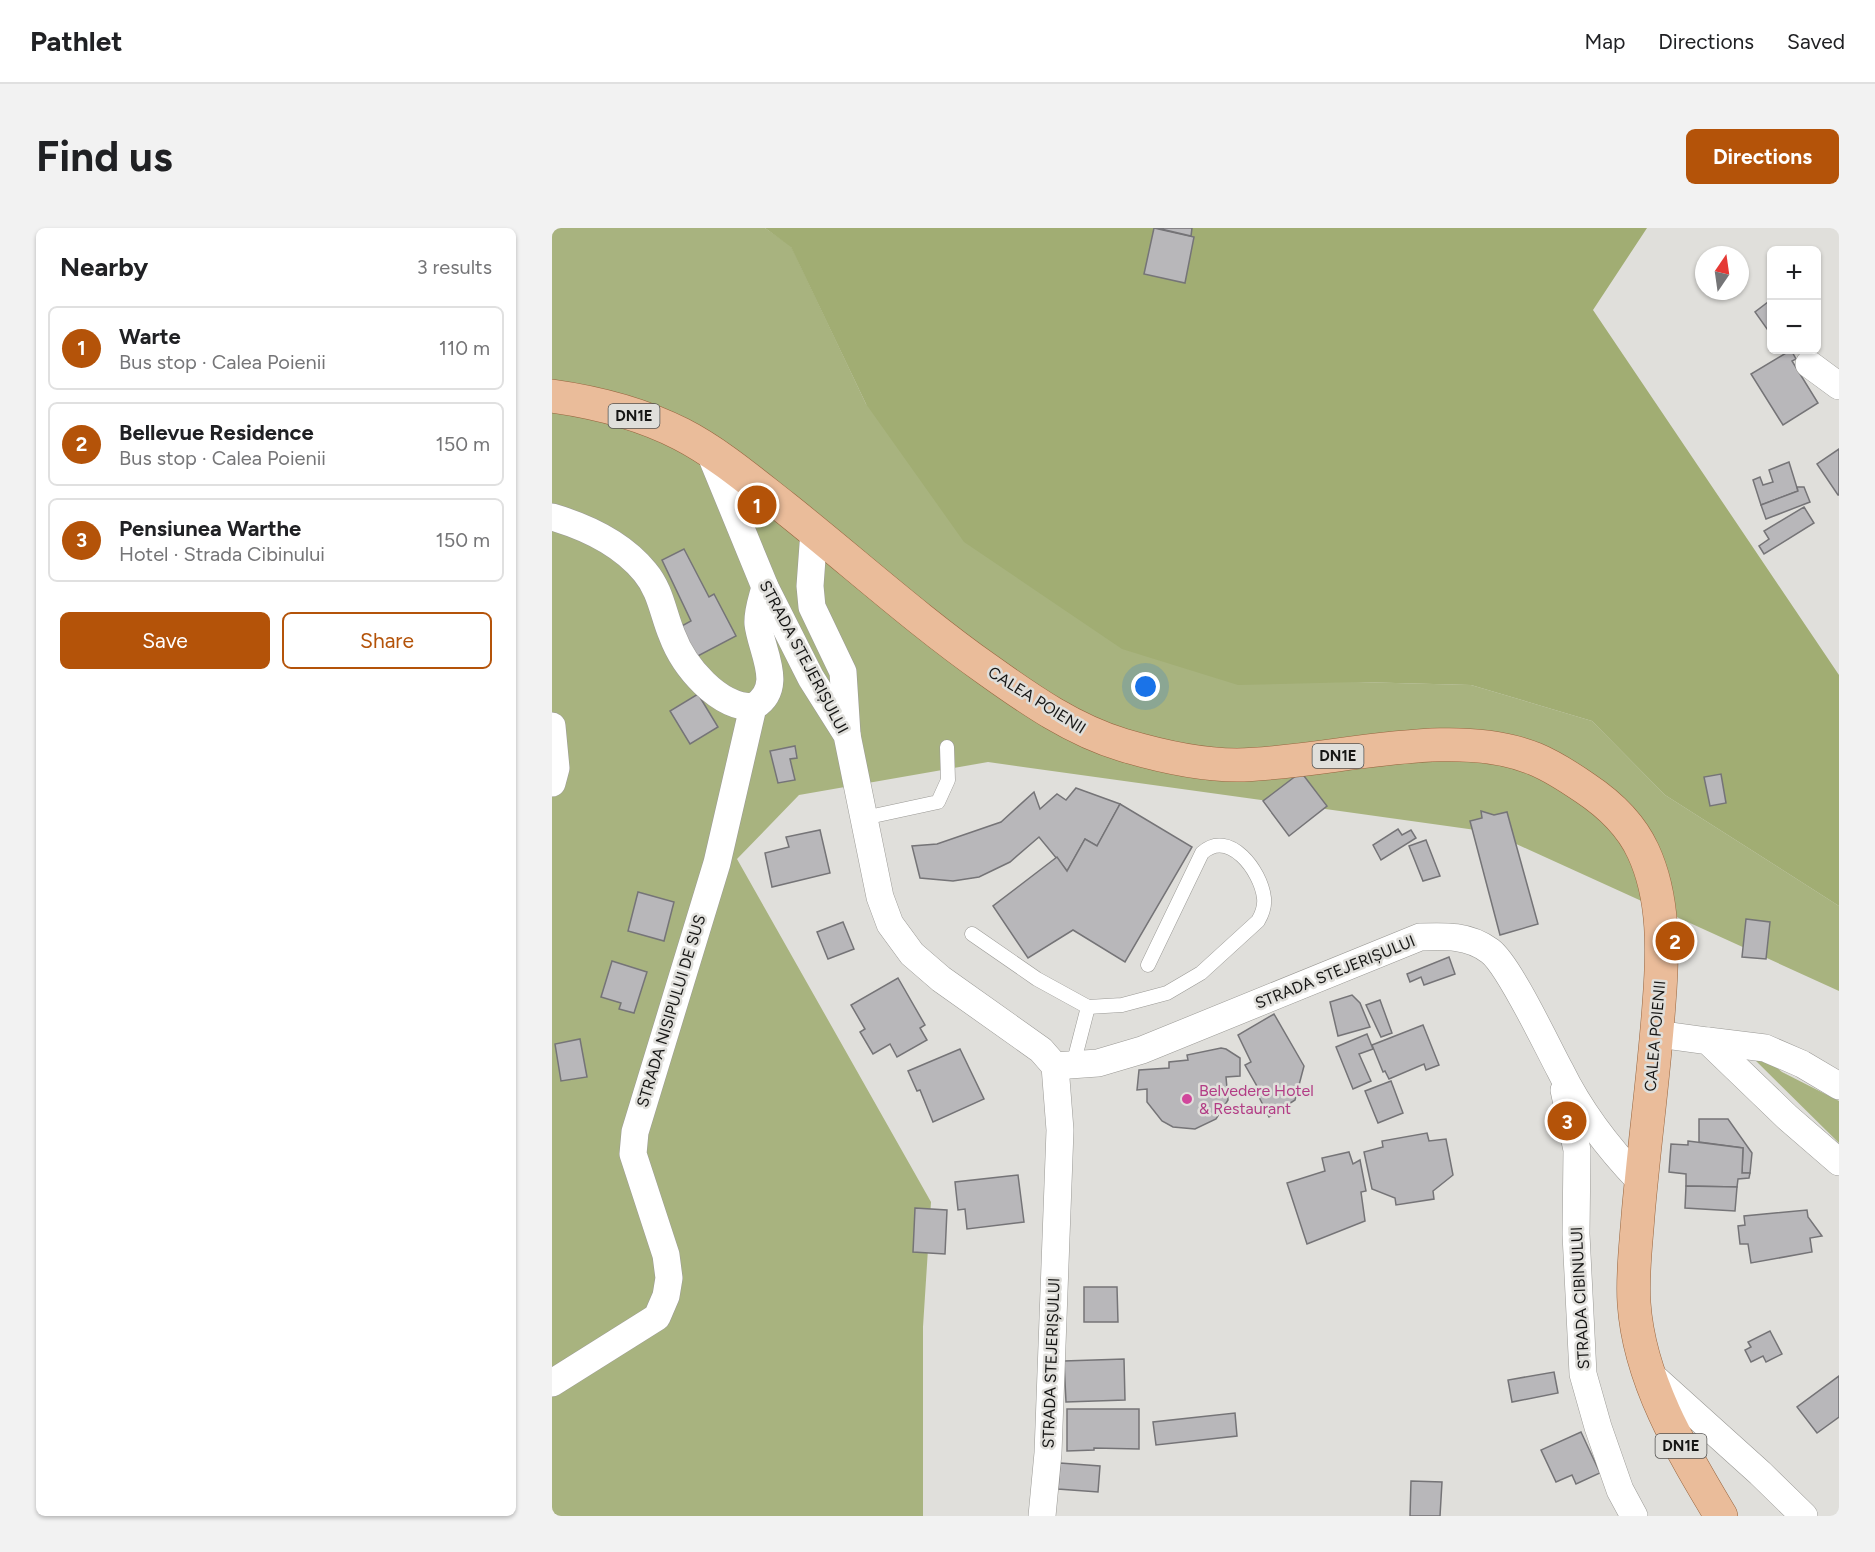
<!DOCTYPE html>
<html lang="en">
<head>
<meta charset="utf-8">
<style>
	body { margin:0; font-family:Figtree,sans-serif; background:#f2f2f2; color:#202124 }
	.controls { position:absolute; right:18px; top:18px; display:grid; overflow:hidden; border-radius:9px; box-shadow:0 2px 4px #0004 }
	.controls button { width:54px; height:54px; display:grid; place-items:center; padding:0; border:0; border-bottom:2px solid #e0e0e0; background:#fff; color:#202124; font:30px sans-serif }
	.compass { position:absolute; left:1143px; top:18px; width:54px; height:54px; border-radius:50%; background:#fff; box-shadow:0 2px 4px #0004; rotate:13deg }
	.you { position:absolute; left:594px; top:459px; width:21px; height:21px; margin:-15px; border:4px solid #fff; border-radius:50%; background:#1a73e8; box-shadow:0 0 0 9px #1a73e833 }
	.badge { display:grid; place-items:center; width:39px; height:39px; border-radius:50%; background:#b45309; color:#fff; font-size:20px; font-weight:700 }
	.pin { position:absolute; translate:-50% -50%; border:3px solid #fff; box-shadow:0 2px 6px #0006 }
	.list { margin:0; padding:0; list-style:none }
	h2 { display:flex; justify-content:space-between; align-items:center; height:78px; margin:0; padding:0 24px; font-size:26px }
	h2 small { font-size:20px; font-weight:400; color:#757577 }
	.list li { display:grid; grid-template-columns:39px 1fr auto; gap:18px; align-items:center; box-sizing:border-box; height:84px; margin:0 12px 12px; padding:0 12px; border:2px solid #e0e0e0; border-radius:9px }
	.list b { display:block; font-size:22px; white-space:nowrap }
	.list p { margin:0; font-size:20px; white-space:nowrap; color:#757577 }
	.list em { font-size:20px; font-style:normal; color:#757577 }
	.actions { display:flex; gap:12px; padding:18px 24px }
	.actions a { flex:1; padding:14px 0; border:2px solid #b45309; border-radius:9px; text-align:center; font-size:21px; color:#b45309 }
	.actions .main { background:#b45309; color:#fff }
	.map { position:relative; flex:none; width:1287px; height:1288px; overflow:hidden; border-radius:9px }
	header { display:flex; align-items:center; gap:36px; box-sizing:border-box; height:84px; padding:0 30px; background:#fff; border-bottom:2px solid #e0e0e0 }
	header strong { font-size:28px }
	nav { display:flex; gap:33px; margin-inline-start:auto; font-size:21px }
	.intro { display:flex; align-items:center; justify-content:space-between; box-sizing:border-box; height:144px; padding:0 36px }
	h1 { margin:0; font-size:42px }
	.button { padding:15px 27px; border-radius:9px; background:#b45309; color:#fff; font-size:21px; font-weight:700 }
	main { display:flex; gap:36px; padding:0 36px }
	aside { flex:1; background:#fff; border-radius:9px; box-shadow:0 2px 4px #0004 }
	.map>svg:first-child { display:block }
</style>
</head>
<body>
<header>
<strong>Pathlet</strong>
<nav><a>Map</a><a>Directions</a><a>Saved</a></nav>
</header>
<div class="intro"><h1>Find us</h1><a class="button">Directions</a></div>
<main>
<aside>
<h2>Nearby<small>3 results</small></h2>
<ul class="list">
<li><span class="badge">1</span><div><b>Warte</b><p>Bus stop · Calea Poienii</p></div><em>110 m</em></li>
<li><span class="badge">2</span><div><b>Bellevue Residence</b><p>Bus stop · Calea Poienii</p></div><em>150 m</em></li>
<li><span class="badge">3</span><div><b>Pensiunea Warthe</b><p>Hotel · Strada Cibinului</p></div><em>150 m</em></li>
</ul>
<div class="actions"><a class="main">Save</a><a>Share</a></div>
</aside>
<div class="map">
<svg width="1287" height="1288" viewBox="0 0 1287 1288">
	<rect width="100%" height="100%" fill="#e0dfdb"/>
	<g fill="#a8b37f">
		<polygon points="0,0 213,0 239,18 314,176 806,454 919,457 1040,493 1113,567 1287,678 1287,763 938,604 436,534 247,567 185,631 379,974 371,1099 371,1288 0,1288"/>
		<polygon points="1206,824 1230,844 1287,873 1287,915 1199,828"/>
	</g>
	<polygon fill="#a1ad73" points="213,0 1095,0 1041,82 1287,447 1287,678 1113,567 1040,493 919,457 806,454 686,457 570,421 412,314 314,176 239,19"/>
	<g fill="#b8b7ba" stroke="#757477" stroke-width="1.5">
		<polygon points="602,0 642,9 633,55 592,46"/>
		<polygon points="605,0 640,0 639,8"/>
		<polygon points="1216,74 1220,79 1220,108 1203,84"/>
		<polygon points="1239,122 1244,131 1240,133 1266,175 1231,197 1199,146"/>
		<polygon points="1287,221 1287,267 1286,267 1265,236"/>
		<polygon points="1237,234 1246,263 1209,277 1201,252 1208,249 1211,257 1221,254 1217,242"/>
		<polygon points="1245,259 1252,259 1258,274 1214,291 1209,277 1246,263"/>
		<polygon points="1252,279 1262,295 1212,326 1207,318 1217,311 1212,303"/>
		<polygon points="132,321 157,369 162,366 184,408 142,430 126,400 139,393 110,332"/>
		<polygon points="146,466 166,499 138,516 118,483"/>
		<polygon points="243,518 245,530 238,531 243,552 226,555 218,523"/>
		<polygon points="749,544 775,578 737,608 711,573"/>
		<polygon points="1169,546 1174,575 1158,578 1152,549"/>
		<polygon points="524,560 568,576 545,618 533,611 515,643 487,609 458,634 427,649 401,653 368,650 360,618 385,616 449,594 482,564 488,581 505,566 514,572"/>
		<polygon points="568,576 640,619 573,734 521,702 476,730 441,678 505,629 515,643 533,611 545,618"/>
		<polygon points="929,583 942,587 955,584 986,696 948,707 918,593 930,590"/>
		<polygon points="846,601 850,607 859,602 864,610 829,632 821,617"/>
		<polygon points="268,602 278,645 220,659 213,625 237,619 234,609"/>
		<polygon points="874,612 888,648 871,653 857,618"/>
		<polygon points="86,664 122,674 112,713 76,703"/>
		<polygon points="1194,691 1218,694 1214,731 1190,729"/>
		<polygon points="291,694 302,721 276,731 265,704"/>
		<polygon points="897,729 903,746 872,757 869,749 858,754 855,746"/>
		<polygon points="60,733 95,744 82,785 67,781 69,775 49,769"/>
		<polygon points="346,750 373,797 368,800 375,812 345,829 338,816 321,826 308,804 313,801 299,777"/>
		<polygon points="800,767 808,775 818,799 786,808 778,774"/>
		<polygon points="828,772 840,805 829,809 814,777"/>
		<polygon points="722,786 752,838 743,872 717,889 707,869 710,867 693,837 699,834 686,807"/>
		<polygon points="871,797 887,837 874,842 872,836 837,851 833,843 831,844 820,817"/>
		<polygon points="815,806 821,821 807,826 819,853 801,861 784,819"/>
		<polygon points="28,811 35,849 9,853 3,816"/>
		<polygon points="669,820 674,821 688,830 688,848 674,849 676,872 664,891 643,901 621,899 610,893 595,874 595,861 585,862 587,842 617,840 617,834 636,832 635,827"/>
		<polygon points="408,821 432,871 381,894 368,862 365,863 356,843"/>
		<polygon points="839,853 851,885 826,895 813,863"/>
		<polygon points="1147,891 1176,891 1200,925 1198,945 1190,945 1191,920 1147,914"/>
		<polygon points="875,905 877,913 894,911 901,947 881,963 882,971 844,977 843,970 820,961 812,924 831,919 830,913"/>
		<polygon points="1136,913 1191,920 1190,945 1198,945 1197,950 1186,951 1185,959 1134,958 1134,946 1117,944 1119,916 1136,917"/>
		<polygon points="797,924 801,936 808,932 814,963 809,964 813,993 755,1016 735,955 773,943 770,930"/>
		<polygon points="466,947 472,994 415,1001 413,981 406,982 403,954"/>
		<polygon points="1134,958 1185,959 1183,983 1133,980"/>
		<polygon points="363,980 395,982 393,1026 361,1024"/>
		<polygon points="1255,982 1256,989 1270,1008 1258,1010 1260,1024 1199,1035 1196,1016 1188,1016 1186,998 1193,997 1192,988"/>
		<polygon points="532,1059 565,1059 566,1094 532,1094"/>
		<polygon points="1218,1103 1230,1126 1214,1134 1211,1128 1199,1134 1193,1122 1199,1119 1196,1114"/>
		<polygon points="572,1131 573,1172 514,1174 512,1133"/>
		<polygon points="1002,1144 1006,1165 960,1174 956,1152"/>
		<polygon points="1287,1148 1287,1189 1265,1205 1245,1179"/>
		<polygon points="515,1181 587,1181 587,1221 542,1220 542,1222 515,1223"/>
		<polygon points="683,1185 685,1208 604,1217 601,1194"/>
		<polygon points="1029,1204 1048,1245 1024,1256 1020,1247 1004,1254 989,1222"/>
		<polygon points="508,1235 548,1238 546,1264 506,1261"/>
		<polygon points="859,1253 890,1254 888,1288 858,1288"/>
	</g>
	<g fill="none" stroke-linecap="round" stroke-linejoin="round">
		<g stroke="#9a9995" stroke-width="15">
			<g id="lane">
				<polyline points="312,590 386,574 396,552 395,519"/>
				<path d="M 420,706 L 485,751 L 536,779 L 570,777 L 615,765 L 649,745 L 706,693 C 710,686 713,678 712,670 C 709,643 677,600 650,625 L 596,737"/>
				<polyline points="521,837 536,779"/>
			</g>
		</g>
		<g stroke="#9a9995" stroke-width="28">
			<g id="street">
				<polyline points="1257,136 1287,158"/>
				<polyline points="158,225 213,359 259,450 295,507 328,669 338,696 360,726 389,751 489,822 503,838 508,902 496,1225 490,1288"/>
				<path d="M 0,289 C 34,299 70,316 93,344 C 109,363 111,386 120,407 C 132,439 166,479 201,479"/>
				<polyline points="262,303 258,358 260,379 291,444 295,506"/>
				<polyline points="0,498 4,540 0,555"/>
				<polyline points="1105,806 1156,813 1235,889 1287,934"/>
				<polyline points="1156,813 1213,820 1250,836 1287,858"/>
				<path d="M 503,838 L 546,835 L 590,822 L 868,709 C 893,708 917,707 938,723 C 957,737 995,818 1008,842 C 1028,883 1057,921 1089,954"/>
				<polyline points="1012,862 1025,922 1024,1006 1031,1146 1046,1199 1068,1262 1082,1288"/>
				<polyline points="1097,1145 1208,1245 1252,1288"/>
				<path d="M 0,1155 L 105,1089 L 114,1068 L 117,1050 L 114,1027 L 81,926 L 83,904 L 165,635 L 201,479 C 234,460 209,423 206,396 C 205,384 210,371 213,359"/>
			</g>
		</g>
		<g stroke="#97653f" stroke-width="34">
			<path id="primary" d="M 0,168 C 43,174 90,186 129,206 C 166,225 200,254 232,279 C 300,333 365,392 436,442 C 478,472 521,502 571,517 C 608,528 646,537 685,537 C 775,536 899,496 983,531 C 1000,538 1017,549 1033,560 C 1057,576 1079,597 1091,623 C 1113,670 1111,726 1107,776 C 1102,847 1092,917 1086,988 C 1084,1016 1080,1046 1082,1075 C 1087,1152 1130,1223 1169,1288"/>
		</g>
		<use href="#lane" stroke="#fff" stroke-width="14"/>
		<use href="#street" stroke="#fff" stroke-width="27"/>
		<use href="#primary" stroke="#eabc9a" stroke-width="33"/>
	</g>
	<circle fill="#d1479c" stroke="#e0dfdb" stroke-width="2" cx="635" cy="871" r="6"/>
	<g text-anchor="middle" dominant-baseline="central" stroke-width="5" stroke-linejoin="round" paint-order="stroke">
		<g fill="#e0dfdb" stroke="#535250" stroke-width="1.5">
			<rect x="56.5" y="176" width="51" height="24" rx="4.5"/>
			<rect x="760.5" y="516" width="51" height="24" rx="4.5"/>
			<rect x="1103.5" y="1206" width="51" height="24" rx="4.5"/>
		</g>
		<g font-size="15" font-weight="bold" fill="#161615">
			<text x="82" y="188">DN1E</text>
			<text x="786" y="528">DN1E</text>
			<text x="1129" y="1218">DN1E</text>
		</g>
		<g font-size="16" fill="#161615" stroke="#e0dfdb">
			<text transform="translate(252 429) rotate(62)">STRADA STEJERIȘULUI</text>
			<text transform="translate(485 472) rotate(32)">CALEA POIENII</text>
			<text transform="translate(783 744) rotate(-22)">STRADA STEJERIȘULUI</text>
			<text transform="translate(119 783) rotate(-73)">STRADA NISIPULUI DE SUS</text>
			<text transform="translate(1103 808) rotate(-85)">CALEA POIENII</text>
			<text transform="translate(1028 1070) rotate(-93)">STRADA CIBINULUI</text>
			<text transform="translate(499 1135) rotate(-88)">STRADA STEJERIȘULUI</text>
		</g>
		<g font-size="16" fill="#b23c85" stroke="#e0dfdb" text-anchor="start">
			<text x="647" y="862">Belvedere Hotel<tspan x="647" dy="18">&amp; Restaurant</tspan></text>
		</g>
	</g>
</svg>
<div class="controls">
<button>+</button>
<button>−</button>
</div>
<svg class="compass" viewBox="-18 -18 36 36"><path d="M0-13l5 13h-10z" fill="#e53935"/><path d="M0 13l5-13h-10z" fill="#757577"/></svg>
<div class="you"></div>
<div class="pin badge" style="left:205px;top:277px">1</div>
<div class="pin badge" style="left:1123px;top:713px">2</div>
<div class="pin badge" style="left:1015px;top:893px">3</div>
</div>
</main>
</body>
</html>
